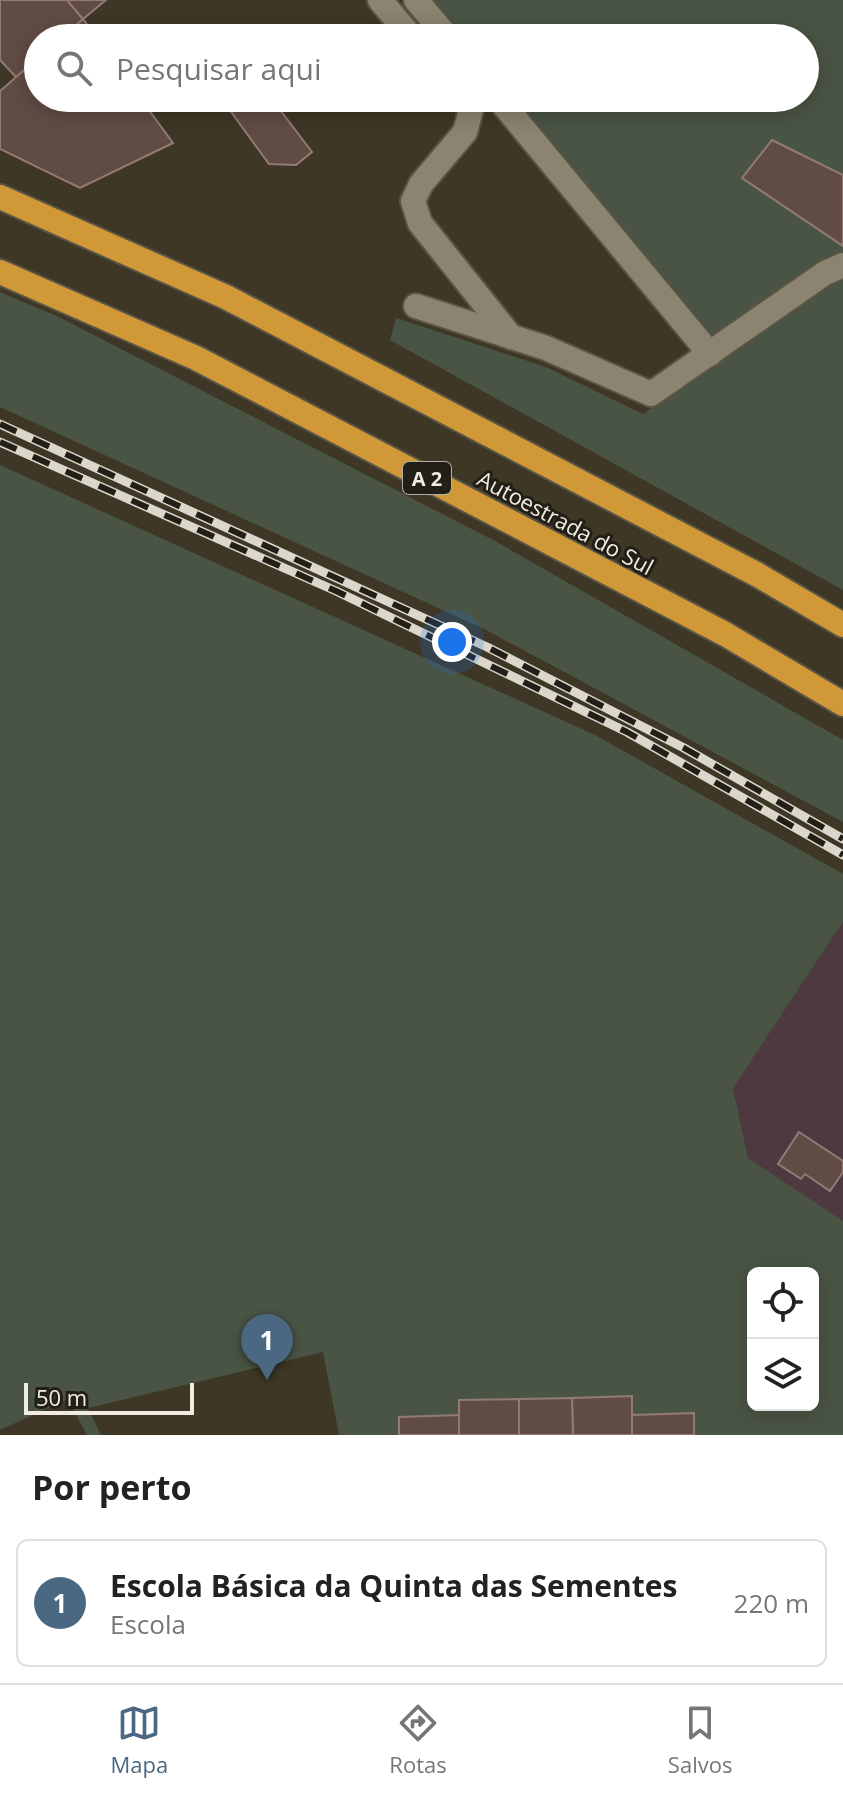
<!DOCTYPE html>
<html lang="pt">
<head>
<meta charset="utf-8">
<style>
	body { margin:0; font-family:"Open Sans",sans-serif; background:#f2f2f2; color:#222 }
	.controls { position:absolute; right:24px; bottom:24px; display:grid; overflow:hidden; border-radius:12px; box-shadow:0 4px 20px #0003 }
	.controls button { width:72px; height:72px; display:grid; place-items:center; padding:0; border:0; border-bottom:2px solid #e0e0e0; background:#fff; color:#222; font:40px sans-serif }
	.scale { position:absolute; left:24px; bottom:20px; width:170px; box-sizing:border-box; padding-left:8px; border:4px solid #f1ece2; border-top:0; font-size:22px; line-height:28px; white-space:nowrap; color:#f1ece2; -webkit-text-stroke:6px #221f17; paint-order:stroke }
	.you { position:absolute; left:452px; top:642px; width:28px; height:28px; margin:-20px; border:6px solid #fff; border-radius:50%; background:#1a73e8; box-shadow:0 0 0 12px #1a73e833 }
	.badge { display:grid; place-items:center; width:52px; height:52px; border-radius:50%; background:#4b6883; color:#fff; font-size:26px; font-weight:700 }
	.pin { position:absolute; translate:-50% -66px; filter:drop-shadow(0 2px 4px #0008) }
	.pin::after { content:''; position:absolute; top:42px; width:28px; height:24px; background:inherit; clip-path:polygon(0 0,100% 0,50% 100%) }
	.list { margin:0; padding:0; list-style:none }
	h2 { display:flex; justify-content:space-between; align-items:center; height:104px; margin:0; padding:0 32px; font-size:34px }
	h2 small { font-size:26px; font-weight:400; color:#767676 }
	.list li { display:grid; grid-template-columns:52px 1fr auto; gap:24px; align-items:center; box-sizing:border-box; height:128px; margin:0 16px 16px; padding:0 16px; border:2px solid #e0e0e0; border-radius:12px }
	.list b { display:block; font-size:30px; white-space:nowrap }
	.list p { margin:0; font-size:26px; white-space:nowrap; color:#767676 }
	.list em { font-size:26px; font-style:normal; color:#767676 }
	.icon { flex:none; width:44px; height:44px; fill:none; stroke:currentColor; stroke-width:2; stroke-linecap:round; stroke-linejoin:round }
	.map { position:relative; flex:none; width:843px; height:1435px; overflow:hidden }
	.search { position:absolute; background:#fff; box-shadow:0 4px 20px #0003; left:24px; right:24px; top:24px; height:88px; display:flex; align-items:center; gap:20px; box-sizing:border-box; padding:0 28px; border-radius:44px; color:#767676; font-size:30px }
	.sheet { height:248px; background:#fff }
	nav { display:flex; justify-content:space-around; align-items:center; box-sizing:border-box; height:112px; border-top:2px solid #e0e0e0; background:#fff; font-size:22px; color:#767676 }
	nav a { display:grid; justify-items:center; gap:4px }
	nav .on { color:#4b6883 }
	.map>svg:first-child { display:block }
</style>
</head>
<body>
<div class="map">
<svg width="843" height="1435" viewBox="0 0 843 1435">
	<rect width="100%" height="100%" fill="#3e3726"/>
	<polygon fill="#4d393f" points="843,922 843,1221 748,1158 733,1088"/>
	<g fill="#4a5444" fill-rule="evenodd">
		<polygon points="429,0 843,0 843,175 772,140 742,178 843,246 843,260 713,344 510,98 805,98 805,38 461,38"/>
		<polygon points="843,274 843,590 390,340 396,318 546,367 643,414"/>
		<polygon points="0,292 59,317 495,541 843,740 843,822 486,630 0,407"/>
		<path d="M 0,465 L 595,735 L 843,874 L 843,922 L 733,1088 L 748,1158 L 843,1221 L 843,1435 L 694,1435 L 694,1413 L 632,1415 L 631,1396 L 460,1400 L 459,1415 L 399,1417 L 399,1435 L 339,1435 L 323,1352 L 88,1408 L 101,1435 L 87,1435 L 68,1399 L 0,1430 ZM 753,1273 L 813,1273 L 813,1405 L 753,1405 Z"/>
	</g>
	<g fill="#614c45" stroke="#927b74" stroke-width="2">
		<polygon points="0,0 67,0 83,19 62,38 38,38 38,58 16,77 0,60"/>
		<polygon points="67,0 106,0 83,19"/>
		<polygon points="83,19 97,38 62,38"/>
		<polygon points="38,58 38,98 140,98 173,143 80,188 0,149 0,91"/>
		<polygon points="221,98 271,98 312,152 296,165 269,164"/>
		<polygon points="772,140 843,175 843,246 742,178"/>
		<polygon points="799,1132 843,1161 843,1172 830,1191 805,1174 801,1179 778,1164"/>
		<polygon points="632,1396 632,1435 573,1435 572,1398"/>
		<polygon points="572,1398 573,1435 519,1435 519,1399"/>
		<polygon points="519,1399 519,1435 459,1435 459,1400"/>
		<polygon points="694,1413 694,1435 632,1435 632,1415"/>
		<polygon points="459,1415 459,1435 399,1435 399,1417"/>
	</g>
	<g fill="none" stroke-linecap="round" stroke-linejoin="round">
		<g stroke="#5a5445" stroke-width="28">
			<g id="minor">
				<polyline points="380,0 412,38"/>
				<polyline points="416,0 448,38"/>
				<polyline points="461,98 471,110 465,132 421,184 413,201 420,223 511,337"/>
				<polyline points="498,98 710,354"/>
				<polyline points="416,306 546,348 651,394 825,273 843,265"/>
			</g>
		</g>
		<g stroke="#5a5445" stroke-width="28">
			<g id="highway">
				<polyline points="0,197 226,297 758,575 843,625"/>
				<polyline points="0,272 196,358 725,634 843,704"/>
			</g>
		</g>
		<use href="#minor" stroke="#8b8470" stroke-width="24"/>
		<use href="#highway" stroke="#d19837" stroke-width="24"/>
		<g stroke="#dcd7cc" stroke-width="9">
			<g id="rail">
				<polyline points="0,424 487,647 684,748 843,839"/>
				<polyline points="0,442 336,591 627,732 843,855"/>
			</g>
		</g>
		<use href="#rail" stroke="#221f17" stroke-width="6" stroke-dasharray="18" stroke-linecap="butt"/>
	</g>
	<g text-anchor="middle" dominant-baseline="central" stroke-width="6" stroke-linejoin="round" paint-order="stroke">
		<rect fill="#221f17" stroke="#b3aea5" stroke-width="2" x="403" y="462" width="48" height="32" rx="6"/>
		<g font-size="20" font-weight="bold" fill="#f1ece2">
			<text x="427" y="478">A 2</text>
		</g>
		<g font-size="22" fill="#f1ece2" stroke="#221f17">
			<text transform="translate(566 522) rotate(28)">Autoestrada do Sul</text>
		</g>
	</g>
</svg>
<div class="controls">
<button><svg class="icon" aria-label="locate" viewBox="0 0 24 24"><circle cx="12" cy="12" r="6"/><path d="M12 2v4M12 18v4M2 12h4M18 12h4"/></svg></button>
<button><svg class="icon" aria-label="layers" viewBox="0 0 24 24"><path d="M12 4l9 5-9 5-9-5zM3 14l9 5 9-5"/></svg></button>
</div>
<div class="scale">50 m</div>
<div class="you"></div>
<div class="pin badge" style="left:267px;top:1380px">1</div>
<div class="search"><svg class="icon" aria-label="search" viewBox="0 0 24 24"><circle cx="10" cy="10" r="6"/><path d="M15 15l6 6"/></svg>Pesquisar aqui</div>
</div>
<section class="sheet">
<h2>Por perto<small></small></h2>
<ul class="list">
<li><span class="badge">1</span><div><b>Escola Básica da Quinta das Sementes</b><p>Escola</p></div><em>220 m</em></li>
</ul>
</section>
<nav>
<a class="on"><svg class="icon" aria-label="map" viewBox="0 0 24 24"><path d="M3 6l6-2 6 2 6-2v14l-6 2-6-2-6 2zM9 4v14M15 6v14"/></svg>Mapa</a>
<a><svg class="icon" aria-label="directions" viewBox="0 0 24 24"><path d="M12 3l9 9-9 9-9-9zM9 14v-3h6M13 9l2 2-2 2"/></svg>Rotas</a>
<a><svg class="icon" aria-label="saved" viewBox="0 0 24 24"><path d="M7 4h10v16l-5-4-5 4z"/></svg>Salvos</a>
</nav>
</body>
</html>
